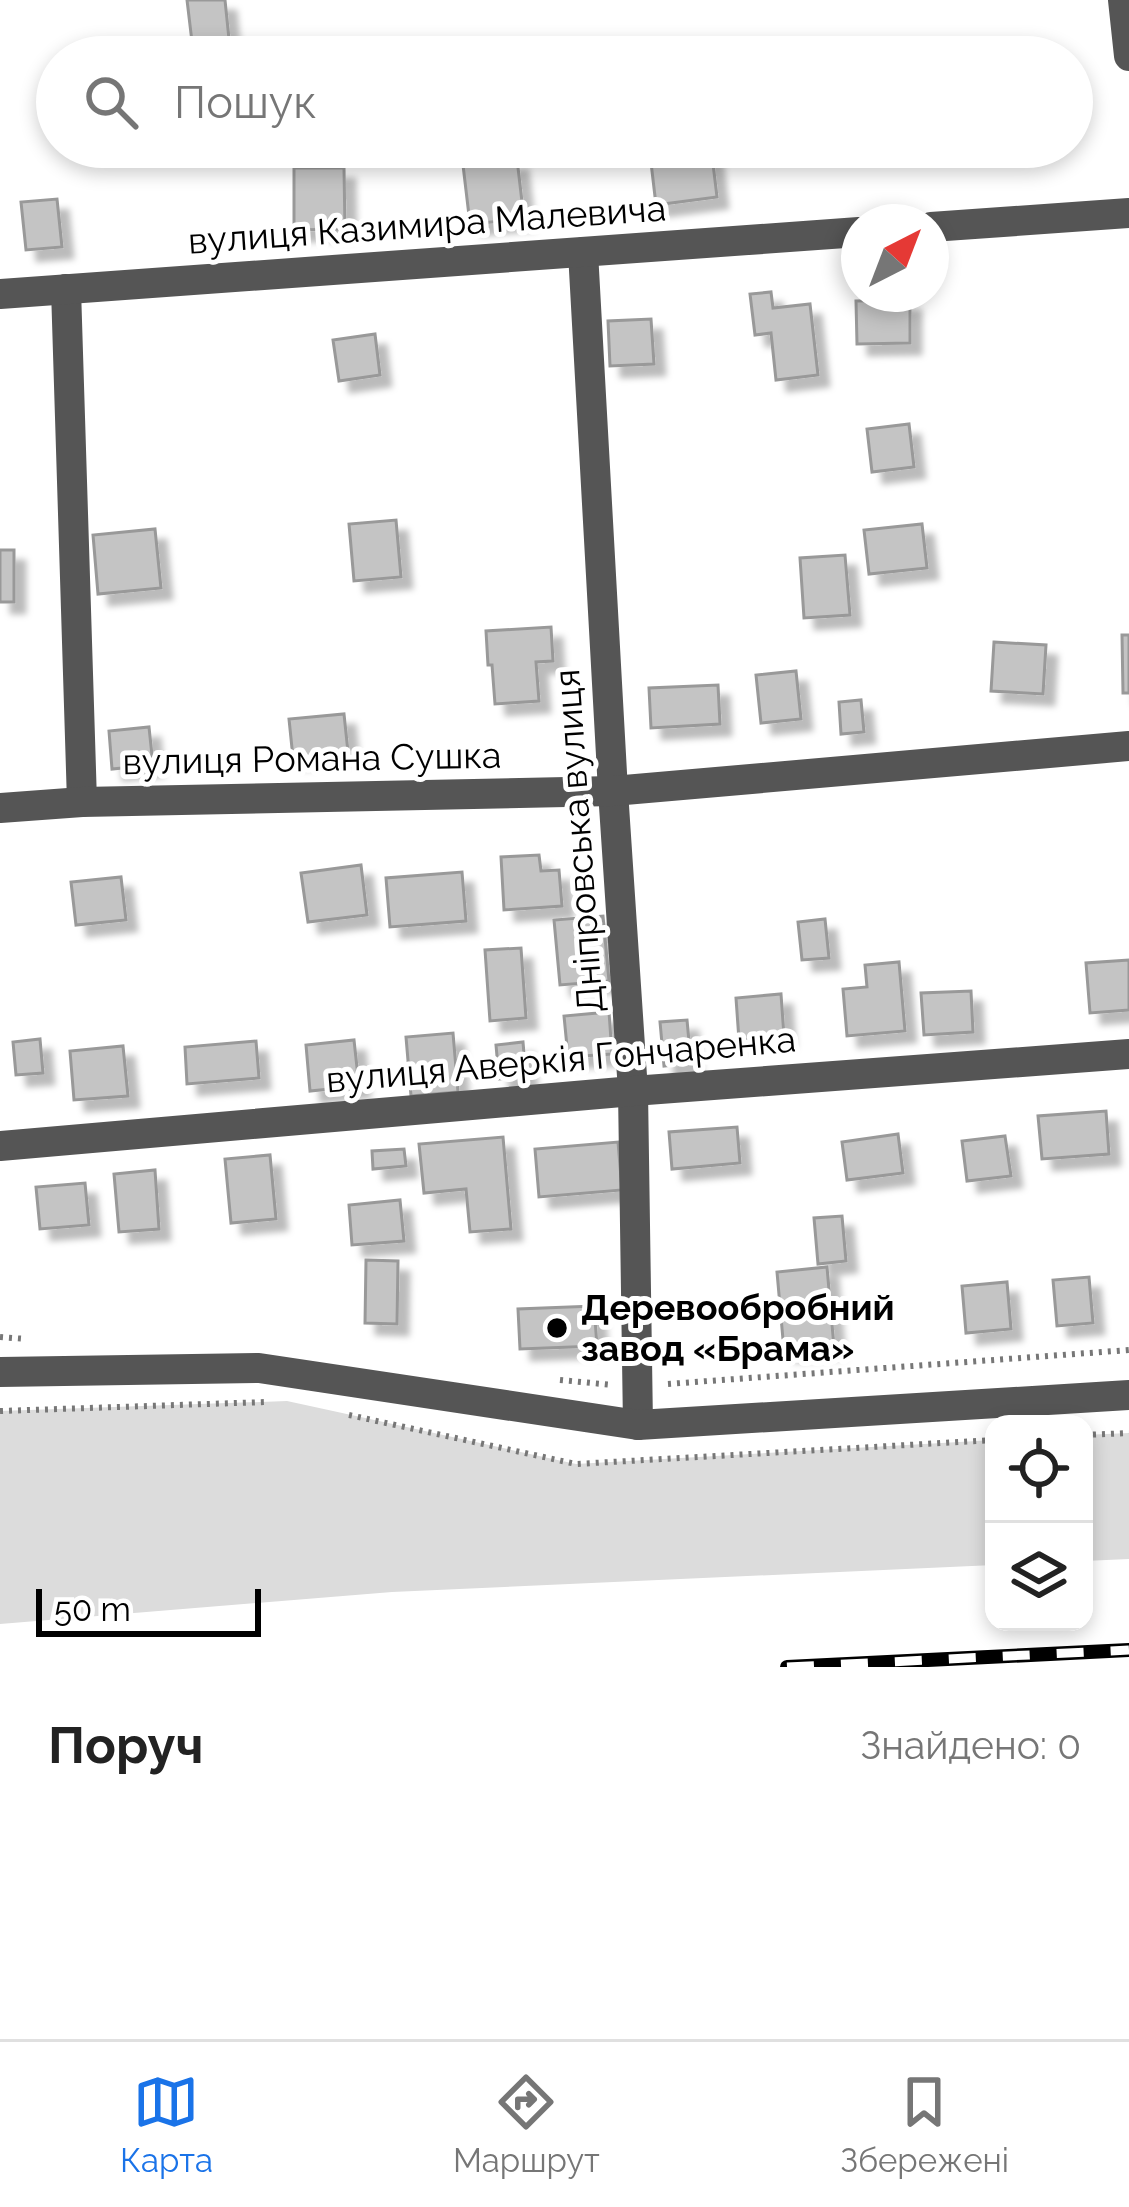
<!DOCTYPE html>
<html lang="uk">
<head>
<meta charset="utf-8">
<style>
	body { margin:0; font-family:Raleway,sans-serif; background:#f6f6f6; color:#222 }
	.controls { position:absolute; right:36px; bottom:36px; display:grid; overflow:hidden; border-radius:24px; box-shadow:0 6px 18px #0003 }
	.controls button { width:108px; height:108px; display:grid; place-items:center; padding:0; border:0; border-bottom:3px solid #e0e0e0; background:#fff; color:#222; font:60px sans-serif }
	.compass { position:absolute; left:841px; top:204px; width:108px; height:108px; border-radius:50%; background:#fff; box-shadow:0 6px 18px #0003; rotate:42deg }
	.scale { position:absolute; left:36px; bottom:30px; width:225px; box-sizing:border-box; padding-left:12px; border:6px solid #000; border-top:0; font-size:33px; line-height:42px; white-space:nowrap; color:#000; -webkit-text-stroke:9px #fff; paint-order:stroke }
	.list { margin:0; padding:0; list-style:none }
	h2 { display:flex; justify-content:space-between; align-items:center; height:156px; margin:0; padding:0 48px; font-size:51px }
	h2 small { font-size:39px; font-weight:400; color:#767676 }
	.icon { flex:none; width:66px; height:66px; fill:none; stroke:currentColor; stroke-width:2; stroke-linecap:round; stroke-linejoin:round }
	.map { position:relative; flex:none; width:1129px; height:1667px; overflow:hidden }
	.search { position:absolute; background:#fff; box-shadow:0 6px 18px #0003; left:36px; right:36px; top:36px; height:132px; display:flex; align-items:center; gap:30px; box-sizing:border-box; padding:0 42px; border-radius:66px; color:#767676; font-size:45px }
	.sheet { height:372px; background:#fff }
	nav { display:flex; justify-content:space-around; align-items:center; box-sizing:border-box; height:168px; border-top:3px solid #e0e0e0; background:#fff; font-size:33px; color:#767676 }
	nav a { display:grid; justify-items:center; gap:6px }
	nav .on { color:#1a73e8 }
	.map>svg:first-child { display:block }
</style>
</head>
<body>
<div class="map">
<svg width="1129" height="1667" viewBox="0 0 1129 1667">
	<defs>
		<filter id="shadow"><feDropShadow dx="11" dy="11" stdDeviation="3" flood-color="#0004"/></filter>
	</defs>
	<rect width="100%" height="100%" fill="#fff"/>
	<g fill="#dcdcdc">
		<polygon points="287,1401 576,1464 994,1440 994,1565 392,1592 0,1624 0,1411"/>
		<polygon points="1129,1433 1129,1559 1084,1561 1084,1435"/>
	</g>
	<g fill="#c4c4c4" stroke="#999" stroke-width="3" filter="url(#shadow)">
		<polygon points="187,0 225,0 229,39 192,42"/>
		<polygon points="711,147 717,197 656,205 650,154"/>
		<polygon points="517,159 524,219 470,224 463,165"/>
		<polygon points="294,168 344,168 345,229 294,230"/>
		<polygon points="57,199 62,247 26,250 21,202"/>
		<polygon points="771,292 773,308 810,304 818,375 776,380 771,333 755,335 750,294"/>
		<polygon points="910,300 910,343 857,344 856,301"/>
		<polygon points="651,319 654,364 610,366 608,321"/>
		<polygon points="375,334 380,375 339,381 333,340"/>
		<polygon points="909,424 914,467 872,472 867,429"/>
		<polygon points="396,520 401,577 354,581 349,524"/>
		<polygon points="922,524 927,568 869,574 864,530"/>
		<polygon points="155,529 161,588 98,594 93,535"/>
		<rect x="0" y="550" width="14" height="52"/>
		<polygon points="845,555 850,615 804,618 800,558"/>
		<polygon points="551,627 553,661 536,662 539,701 495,704 492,665 488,665 486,631"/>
		<polygon points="1122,635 1129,635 1129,693 1123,693"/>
		<polygon points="994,642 1046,645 1043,694 991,691"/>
		<polygon points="796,671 801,719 761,723 756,675"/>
		<polygon points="718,685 720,724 651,728 649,688"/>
		<polygon points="861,700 864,732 841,734 839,702"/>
		<polygon points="344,714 348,752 293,758 289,719"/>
		<polygon points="149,727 153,765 112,769 109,731"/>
		<polygon points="539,855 541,871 559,870 562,906 504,910 501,857"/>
		<polygon points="361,865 367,915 308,922 301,873"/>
		<polygon points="462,872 466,921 390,927 386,878"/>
		<polygon points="121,877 126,920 76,925 71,882"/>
		<polygon points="603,916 609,981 560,985 554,920"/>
		<polygon points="825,919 829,958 802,960 798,922"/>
		<polygon points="521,948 526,1018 490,1021 485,950"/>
		<polygon points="1129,960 1129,1010 1090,1013 1086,963"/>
		<polygon points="899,962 905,1031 847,1036 843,989 867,987 865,965"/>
		<polygon points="971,991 973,1032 924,1035 921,993"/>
		<polygon points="781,994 784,1036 739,1040 736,998"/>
		<polygon points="609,1012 612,1054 568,1057 564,1016"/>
		<polygon points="687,1020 691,1063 664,1066 660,1022"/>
		<polygon points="453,1033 458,1092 411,1096 406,1037"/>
		<polygon points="40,1039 43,1073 16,1075 13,1042"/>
		<polygon points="354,1040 359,1086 310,1091 306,1045"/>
		<polygon points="256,1041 259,1078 187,1084 185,1047"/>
		<polygon points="523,1042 526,1077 499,1079 496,1045"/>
		<polygon points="123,1046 128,1096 74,1100 70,1051"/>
		<polygon points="1106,1111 1109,1154 1042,1159 1038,1116"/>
		<polygon points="737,1127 740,1163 672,1169 669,1132"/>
		<polygon points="898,1134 903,1173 847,1180 842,1142"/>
		<polygon points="1005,1136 1011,1176 967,1181 962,1141"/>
		<polygon points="503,1137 511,1229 470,1232 466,1189 424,1193 419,1144"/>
		<polygon points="618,1142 622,1190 539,1197 535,1149"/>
		<polygon points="404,1149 406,1166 373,1169 372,1151"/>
		<polygon points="270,1155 276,1219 231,1223 225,1159"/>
		<polygon points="155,1170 159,1229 119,1232 114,1174"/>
		<polygon points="85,1183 89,1225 40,1229 36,1187"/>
		<polygon points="400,1200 404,1241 352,1245 349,1205"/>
		<polygon points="842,1216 846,1261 818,1264 814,1218"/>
		<polygon points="366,1260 398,1261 397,1324 365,1323"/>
		<polygon points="827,1267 834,1347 784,1351 777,1272"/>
		<polygon points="1089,1277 1093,1323 1057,1326 1053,1280"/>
		<polygon points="1007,1282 1011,1329 966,1333 962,1286"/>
		<polygon points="594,1306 597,1346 520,1349 518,1309"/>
	</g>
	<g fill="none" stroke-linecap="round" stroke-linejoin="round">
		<g stroke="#777" stroke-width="6" stroke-dasharray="3 6" stroke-linecap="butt">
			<polyline points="0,1337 26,1339"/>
			<polyline points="560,1380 613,1385"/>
			<polyline points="668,1384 1129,1350"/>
			<polyline points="0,1411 266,1402"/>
			<polyline points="349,1415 576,1464 994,1440"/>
			<polyline points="1084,1435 1129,1433"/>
		</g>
		<g stroke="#555" stroke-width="30">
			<polyline points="1123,0 1129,56"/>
			<polyline points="931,227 1129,213"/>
			<polyline points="583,252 613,791 633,1091 638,1425"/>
			<polyline points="66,289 82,802"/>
			<polyline points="0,294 859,232"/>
			<polyline points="0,808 82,802 613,791 1129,746"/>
			<polyline points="0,1146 633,1091 1129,1054"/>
			<polyline points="0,1372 259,1368 638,1425 1129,1395"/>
		</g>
		<g stroke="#000" stroke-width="14">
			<polyline id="rail" points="787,1667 1129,1650"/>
		</g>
		<use href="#rail" stroke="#fff" stroke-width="9" stroke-dasharray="27" stroke-linecap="butt"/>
	</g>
	<circle fill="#000" stroke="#fff" stroke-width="4.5" cx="557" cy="1328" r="12"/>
	<g text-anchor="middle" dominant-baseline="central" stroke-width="10" stroke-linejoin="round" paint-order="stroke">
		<g font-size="36" fill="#000" stroke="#fff">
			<text transform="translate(427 224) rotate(-4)">вулиця Казимира Малевича</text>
			<text transform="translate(312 758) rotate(-1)">вулиця Романа Сушка</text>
			<text transform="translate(578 841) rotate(-94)">Дніпровська вулиця</text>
			<text transform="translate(561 1059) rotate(-5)">вулиця Аверкія Гончаренка</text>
		</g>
		<g font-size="36" font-weight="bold" fill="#000" stroke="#fff" text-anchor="start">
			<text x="581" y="1307">Деревообробний<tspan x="581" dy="41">завод «Брама»</tspan></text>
		</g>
	</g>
</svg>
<div class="controls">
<button><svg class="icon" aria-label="locate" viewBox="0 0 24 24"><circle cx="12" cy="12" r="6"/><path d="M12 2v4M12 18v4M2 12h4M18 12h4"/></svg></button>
<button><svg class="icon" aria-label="layers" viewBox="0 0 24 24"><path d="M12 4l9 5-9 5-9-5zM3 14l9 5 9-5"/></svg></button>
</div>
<svg class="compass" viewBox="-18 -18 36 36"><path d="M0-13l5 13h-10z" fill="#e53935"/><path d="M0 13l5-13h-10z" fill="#767676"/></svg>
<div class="scale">50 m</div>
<div class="search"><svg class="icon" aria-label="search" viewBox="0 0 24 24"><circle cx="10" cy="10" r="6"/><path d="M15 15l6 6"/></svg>Пошук</div>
</div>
<section class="sheet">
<h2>Поруч<small>Знайдено: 0</small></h2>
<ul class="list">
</ul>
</section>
<nav>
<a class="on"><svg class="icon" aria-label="map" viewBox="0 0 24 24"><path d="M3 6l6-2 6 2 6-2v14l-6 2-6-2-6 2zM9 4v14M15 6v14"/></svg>Карта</a>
<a><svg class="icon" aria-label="directions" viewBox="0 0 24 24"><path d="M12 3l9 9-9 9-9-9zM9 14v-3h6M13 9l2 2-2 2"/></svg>Маршрут</a>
<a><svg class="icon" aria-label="saved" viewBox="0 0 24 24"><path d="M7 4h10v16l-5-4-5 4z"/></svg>Збережені</a>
</nav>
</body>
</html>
